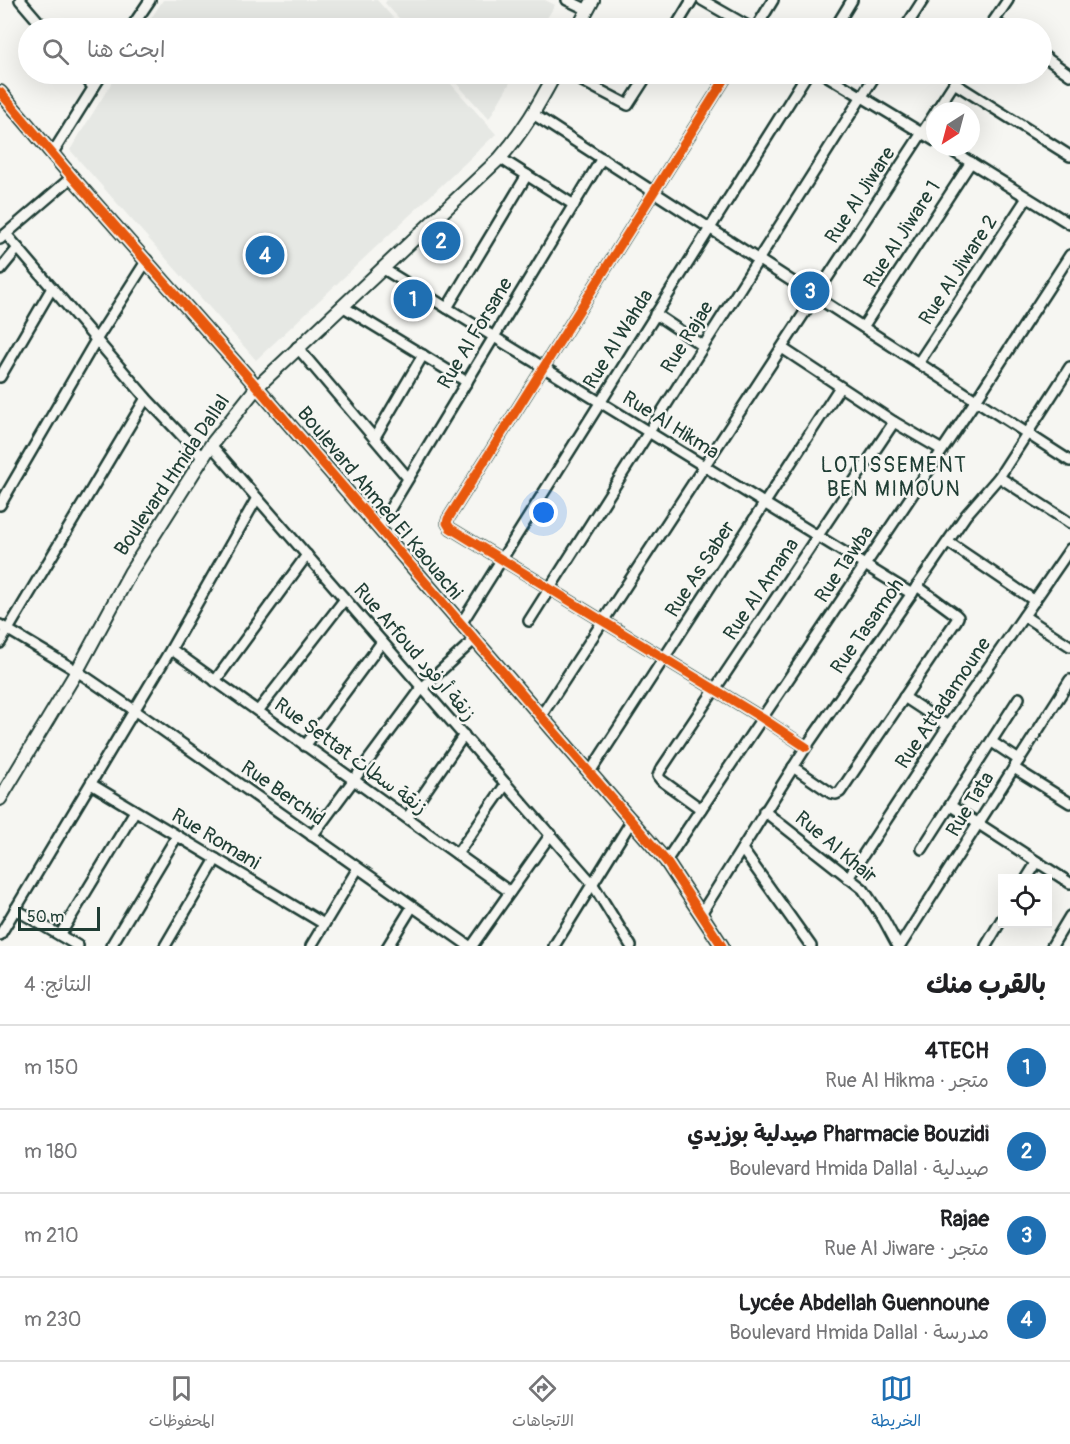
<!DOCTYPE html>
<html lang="ar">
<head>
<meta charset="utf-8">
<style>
	body { margin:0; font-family:Pangolin,"Playpen Sans Arabic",sans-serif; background:#f2f2f2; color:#202124; direction:rtl }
	.controls { position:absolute; right:18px; bottom:18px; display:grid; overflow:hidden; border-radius:0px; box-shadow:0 6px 24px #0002 }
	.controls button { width:54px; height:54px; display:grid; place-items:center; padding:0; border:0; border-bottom:2px solid #e0e0e0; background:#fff; color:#202124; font:30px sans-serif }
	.compass { position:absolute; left:926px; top:102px; width:54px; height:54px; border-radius:50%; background:#fff; box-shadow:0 6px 24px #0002; rotate:216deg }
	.scale { position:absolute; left:18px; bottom:15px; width:82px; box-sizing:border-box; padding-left:6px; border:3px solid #1f3d34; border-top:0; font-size:16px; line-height:21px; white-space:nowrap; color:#1f3d34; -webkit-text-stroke:4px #f6f6f2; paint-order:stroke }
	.you { position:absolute; left:544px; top:513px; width:21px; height:21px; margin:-15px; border:4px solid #fff; border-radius:50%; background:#1a73e8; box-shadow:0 0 0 9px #1a73e833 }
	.badge { display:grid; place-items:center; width:39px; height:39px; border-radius:50%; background:#1f6fb2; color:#fff; font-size:20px; font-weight:700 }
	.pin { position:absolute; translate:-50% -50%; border:3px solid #fff; box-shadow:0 2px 6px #0006 }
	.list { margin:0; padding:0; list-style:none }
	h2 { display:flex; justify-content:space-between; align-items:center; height:78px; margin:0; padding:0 24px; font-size:26px }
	h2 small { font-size:20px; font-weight:400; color:#757577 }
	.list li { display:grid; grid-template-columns:39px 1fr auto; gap:18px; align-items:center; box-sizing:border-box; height:84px; padding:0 24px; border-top:2px solid #e0e0e0 }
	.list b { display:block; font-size:22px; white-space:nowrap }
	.list p { margin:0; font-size:20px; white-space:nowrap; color:#757577 }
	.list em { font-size:20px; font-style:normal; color:#757577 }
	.icon { flex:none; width:33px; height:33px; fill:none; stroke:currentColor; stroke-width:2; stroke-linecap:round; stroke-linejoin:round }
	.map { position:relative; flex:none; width:1070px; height:946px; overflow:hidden; direction:ltr }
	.search { position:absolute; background:#fff; box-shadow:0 6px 24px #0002; left:18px; right:18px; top:18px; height:66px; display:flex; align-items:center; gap:15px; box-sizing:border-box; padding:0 21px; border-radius:33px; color:#757577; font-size:22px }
	.sheet { height:414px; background:#fff }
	nav { display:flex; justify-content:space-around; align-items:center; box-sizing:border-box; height:84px; border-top:2px solid #e0e0e0; background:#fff; font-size:16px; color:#757577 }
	nav a { display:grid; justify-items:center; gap:3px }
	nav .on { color:#1f6fb2 }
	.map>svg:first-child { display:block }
</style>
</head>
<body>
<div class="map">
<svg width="1070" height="946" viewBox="0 0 1070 946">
	<rect width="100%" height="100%" fill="#f6f6f2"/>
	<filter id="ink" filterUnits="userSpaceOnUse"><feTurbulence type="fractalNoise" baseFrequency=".0167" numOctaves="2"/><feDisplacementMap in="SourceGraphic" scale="12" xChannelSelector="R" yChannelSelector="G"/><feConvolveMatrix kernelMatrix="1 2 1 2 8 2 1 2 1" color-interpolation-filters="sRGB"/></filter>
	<g filter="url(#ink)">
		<g fill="#e6e8e4">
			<polygon points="163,0 377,0 402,28 145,28"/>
			<polygon points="387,0 545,0 555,5 541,28 408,28 385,3"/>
			<polygon points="117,74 442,74 496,134 256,360 70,150"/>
			<polygon points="448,74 515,74 489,119"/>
		</g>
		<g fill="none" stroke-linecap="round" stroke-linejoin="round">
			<g stroke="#1f3d34" stroke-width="14">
				<g id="minor">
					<polyline points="20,0 44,28"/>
					<polyline points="567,0 588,10"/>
					<polyline points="702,0 751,28"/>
					<polyline points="994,21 1004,28"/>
					<polyline points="131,28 150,0"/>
					<polyline points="675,28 692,0"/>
					<polyline points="756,28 773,0"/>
					<polyline points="835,28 852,0"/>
					<polyline points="905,28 923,0"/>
					<polyline points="989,28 1008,0"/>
					<polyline points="1042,55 1070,75"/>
					<polyline points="82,74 93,87"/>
					<polyline points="569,74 628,105 648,74"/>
					<polyline points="728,74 448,519 447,523 450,528 762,718 806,747"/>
					<polyline points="824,74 935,141"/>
					<polyline points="954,83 1070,156"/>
					<polyline points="936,111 960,74"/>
					<polyline points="533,114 1070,461"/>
					<polyline points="946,147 1070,224"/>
					<polyline points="52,154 102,74"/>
					<polyline points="500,158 574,205"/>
					<polyline points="6,234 146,398 203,458"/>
					<polyline points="0,239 72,177"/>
					<polyline points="382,268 912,594"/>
					<polyline points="0,270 18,248"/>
					<polyline points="342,306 467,382"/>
					<polyline points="447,308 527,175"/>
					<polyline points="655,314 703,346"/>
					<polyline points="863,327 971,162"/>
					<polyline points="297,347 408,478"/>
					<polyline points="782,348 894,422 942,450"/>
					<polyline points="919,362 1027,198"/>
					<polyline points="0,377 52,288"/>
					<polyline points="375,437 423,355"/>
					<polyline points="211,445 592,883 631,946"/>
					<polyline points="999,477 1070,523"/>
					<polyline points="0,505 96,340 147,260"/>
					<polyline points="379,527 602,158"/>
					<polyline points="948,542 1035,601"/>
					<polyline points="1024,616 1070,646"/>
					<polyline points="529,621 876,74"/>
					<polyline points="461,624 807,74"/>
					<polyline points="0,625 77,671 134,710 469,946"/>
					<polyline points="0,643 146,398"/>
					<polyline points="171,649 510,892"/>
					<polyline points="215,681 307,555"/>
					<polyline points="904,697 948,726"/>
					<polyline points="258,711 345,599"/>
					<polyline points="541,716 935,113"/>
					<polyline points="992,742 1019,760"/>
					<polyline points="305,746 382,642"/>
					<polyline points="793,767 831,793 836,794 840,792 956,621 958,617 955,614 917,586"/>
					<polyline points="1014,768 1070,803"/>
					<polyline points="590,772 840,387"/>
					<polyline points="91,784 324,924"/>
					<polyline points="951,806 1070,883"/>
					<polyline points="701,809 661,780 658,776 660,771 894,422"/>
					<polyline points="764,811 863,889 884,920 898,946"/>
					<polyline points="407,818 464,735"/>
					<polyline points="312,836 422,688 475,639"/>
					<polyline points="742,849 811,946"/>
					<polyline points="922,849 1019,698"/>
					<polyline points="457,854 506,784"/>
					<polyline points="666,861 976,400 1070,255"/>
					<polyline points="848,878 948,726 1070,549"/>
					<polyline points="1027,878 1037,862"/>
					<polyline points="15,909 78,946"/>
					<polyline points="702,912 806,747 966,515 999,477 1070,367"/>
					<polyline points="0,935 171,649 257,498"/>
					<polyline points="60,935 135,811"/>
					<polyline points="111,946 177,836"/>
					<polyline points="165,946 216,859"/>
					<polyline points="311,946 358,868"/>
					<polyline points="388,946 412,907"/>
					<polyline points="472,946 551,834"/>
					<polyline points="554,946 632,820"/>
					<polyline points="900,946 1070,680"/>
					<polyline points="986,946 1002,919"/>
					<polyline points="1052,946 1070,916"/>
				</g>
			</g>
			<g stroke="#1f3d34" stroke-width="16">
				<g id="tertiary">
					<polyline points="578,28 593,0"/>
					<polyline points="0,92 72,177 257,387 666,861 722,946"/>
					<path d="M 0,799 L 77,671 L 130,573 L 211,445 L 257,387 L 500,158 C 523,132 539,104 555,74"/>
				</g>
			</g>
			<use href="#minor" stroke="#f6f6f2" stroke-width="9"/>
			<use href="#tertiary" stroke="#f6f6f2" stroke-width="12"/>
			<g stroke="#f6f6f2" stroke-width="13">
				<g id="cycleway">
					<polyline points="728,74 448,519 447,523 450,528 762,718 806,747"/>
					<polyline points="0,92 72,177 257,387 666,861 722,946"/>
				</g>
			</g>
			<use href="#cycleway" stroke="#e8590c" stroke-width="9"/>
		</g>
	</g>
	<g text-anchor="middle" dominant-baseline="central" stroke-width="5" stroke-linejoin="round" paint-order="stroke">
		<g font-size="20" fill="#1f3d34" stroke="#f6f6f2">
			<text transform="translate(860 195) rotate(-57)">Rue Al Jiware</text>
			<text transform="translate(902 234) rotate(-57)">Rue Al Jiware 1</text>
			<text transform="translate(958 270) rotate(-57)">Rue Al Jiware 2</text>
			<text transform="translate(475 333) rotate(-59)">Rue Al Forsane</text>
			<text transform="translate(687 337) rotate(-58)">Rue Rajae</text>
			<text transform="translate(618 339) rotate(-58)">Rue Al Wahda</text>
			<text transform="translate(671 425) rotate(32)">Rue Al Hikma</text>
			<text transform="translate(172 475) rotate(-56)">Boulevard Hmida Dallal</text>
			<text transform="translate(380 503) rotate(50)">Boulevard Ahmed El Kaouachi</text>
			<text transform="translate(844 564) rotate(-56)">Rue Tawba</text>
			<text transform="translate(700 569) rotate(-57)">Rue As Saber</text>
			<text transform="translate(761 589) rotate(-56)">Rue Al Amana</text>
			<text transform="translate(867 626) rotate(-55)">Rue Tasamoh</text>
			<text transform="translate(415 652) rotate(49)">Rue Arfoud زنقة أرفود</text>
			<text transform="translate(943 703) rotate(-56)">Rue Attadamoune</text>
			<text transform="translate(351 756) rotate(36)">Rue Settat زنقة سطات</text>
			<text transform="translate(283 793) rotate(35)">Rue Berchid</text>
			<text transform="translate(970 804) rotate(-58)">Rue Tata</text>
			<text transform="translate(216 839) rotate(31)">Rue Romani</text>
			<text transform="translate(836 847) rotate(40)">Rue Al Khair</text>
		</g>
		<g font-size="21" letter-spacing="1.5" fill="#1f3d34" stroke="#f6f6f2">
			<text x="894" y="465">LOTISSEMENT<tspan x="894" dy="24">BEN MIMOUN</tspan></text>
		</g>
	</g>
</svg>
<div class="controls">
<button><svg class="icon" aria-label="locate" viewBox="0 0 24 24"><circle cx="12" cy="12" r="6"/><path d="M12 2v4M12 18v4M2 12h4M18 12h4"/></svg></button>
</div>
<svg class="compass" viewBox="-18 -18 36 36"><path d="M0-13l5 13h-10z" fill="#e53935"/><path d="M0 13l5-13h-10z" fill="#757577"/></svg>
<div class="scale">50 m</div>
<div class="you"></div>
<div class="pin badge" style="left:413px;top:299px">1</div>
<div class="pin badge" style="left:441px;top:241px">2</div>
<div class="pin badge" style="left:810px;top:291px">3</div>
<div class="pin badge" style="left:265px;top:255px">4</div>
<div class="search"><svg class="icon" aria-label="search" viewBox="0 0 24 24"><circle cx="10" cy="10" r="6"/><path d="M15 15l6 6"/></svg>ابحث هنا</div>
</div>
<section class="sheet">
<h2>بالقرب منك<small>النتائج: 4</small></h2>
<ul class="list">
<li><span class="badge">1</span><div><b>4TECH</b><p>متجر · Rue Al Hikma</p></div><em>150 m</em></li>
<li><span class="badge">2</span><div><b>Pharmacie Bouzidi صيدلية بوزيدي</b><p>صيدلية · Boulevard Hmida Dallal</p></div><em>180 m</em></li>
<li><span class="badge">3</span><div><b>Rajae</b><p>متجر · Rue Al Jiware</p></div><em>210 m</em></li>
<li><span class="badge">4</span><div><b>Lycée Abdellah Guennoune</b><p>مدرسة · Boulevard Hmida Dallal</p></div><em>230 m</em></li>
</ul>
</section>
<nav>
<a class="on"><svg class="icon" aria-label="map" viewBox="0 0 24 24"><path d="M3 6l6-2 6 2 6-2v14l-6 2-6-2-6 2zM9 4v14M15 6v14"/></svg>الخريطة</a>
<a><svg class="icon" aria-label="directions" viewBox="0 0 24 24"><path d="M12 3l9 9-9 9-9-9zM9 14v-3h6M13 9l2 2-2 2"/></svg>الاتجاهات</a>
<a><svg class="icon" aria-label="saved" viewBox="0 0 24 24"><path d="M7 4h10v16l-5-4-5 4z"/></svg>المحفوظات</a>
</nav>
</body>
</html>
